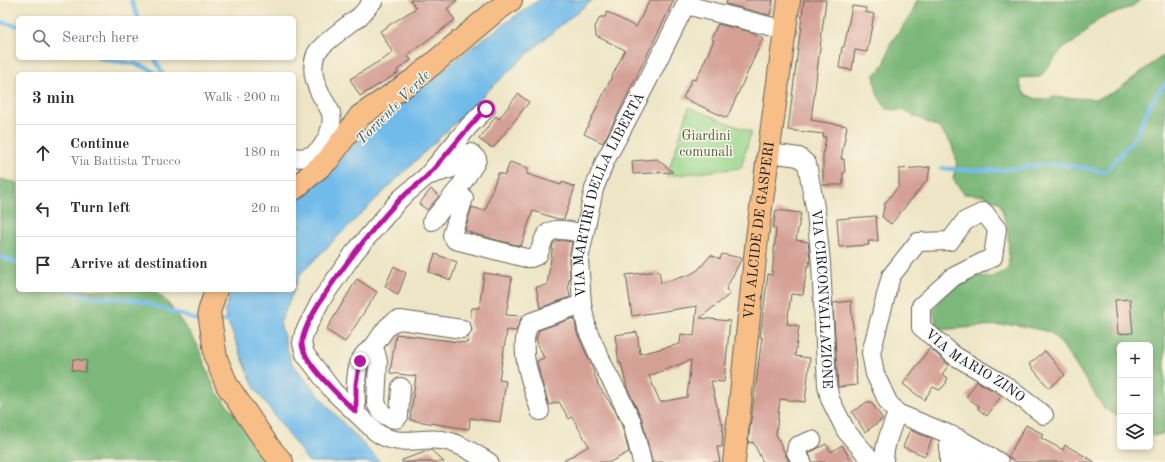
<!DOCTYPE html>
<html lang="en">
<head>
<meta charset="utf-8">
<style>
	body { margin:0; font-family:"Old Standard TT",serif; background:#f2f2f3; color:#2b2b33 }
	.controls { position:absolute; right:12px; bottom:12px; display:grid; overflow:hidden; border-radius:6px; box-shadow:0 2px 6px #0003 }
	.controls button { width:36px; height:36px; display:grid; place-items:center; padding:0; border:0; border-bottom:1px solid #e1e1e2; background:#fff; color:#2b2b33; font:20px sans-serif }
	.stop { position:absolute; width:12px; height:12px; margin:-9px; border:3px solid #b5179e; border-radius:50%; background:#fff }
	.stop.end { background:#b5179e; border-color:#fff; box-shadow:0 1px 4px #0008 }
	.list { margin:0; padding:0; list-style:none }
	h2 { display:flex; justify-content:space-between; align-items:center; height:52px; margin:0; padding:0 16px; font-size:17px }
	h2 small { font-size:13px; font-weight:400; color:#7c7c81 }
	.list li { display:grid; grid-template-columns:26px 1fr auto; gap:12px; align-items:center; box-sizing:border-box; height:56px; padding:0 16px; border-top:1px solid #e1e1e2 }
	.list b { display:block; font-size:15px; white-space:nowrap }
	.list p { margin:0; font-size:13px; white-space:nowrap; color:#7c7c81 }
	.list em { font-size:13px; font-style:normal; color:#7c7c81 }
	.icon { flex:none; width:22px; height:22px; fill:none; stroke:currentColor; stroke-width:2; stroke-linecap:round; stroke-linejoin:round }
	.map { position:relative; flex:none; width:1165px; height:462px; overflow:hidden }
	.search { position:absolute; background:#fff; box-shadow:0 2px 6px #0003; left:16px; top:16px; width:280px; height:44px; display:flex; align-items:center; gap:10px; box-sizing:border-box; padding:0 14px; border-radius:6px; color:#7c7c81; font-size:15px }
	.panel { position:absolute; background:#fff; box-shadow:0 2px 6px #0003; left:16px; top:72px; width:280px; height:220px; border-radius:6px }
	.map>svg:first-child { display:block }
</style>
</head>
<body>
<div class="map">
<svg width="1165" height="462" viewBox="0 0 1165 462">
	<rect width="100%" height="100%" fill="#fcf5e5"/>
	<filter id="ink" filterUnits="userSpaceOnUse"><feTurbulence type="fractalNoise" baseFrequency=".025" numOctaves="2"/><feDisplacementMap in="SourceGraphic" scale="8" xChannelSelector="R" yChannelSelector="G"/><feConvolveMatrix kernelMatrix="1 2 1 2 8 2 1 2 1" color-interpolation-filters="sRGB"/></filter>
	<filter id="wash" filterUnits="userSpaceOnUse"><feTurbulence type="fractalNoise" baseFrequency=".012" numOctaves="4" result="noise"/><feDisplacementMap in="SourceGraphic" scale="16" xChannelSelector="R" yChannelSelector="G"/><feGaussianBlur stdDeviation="0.9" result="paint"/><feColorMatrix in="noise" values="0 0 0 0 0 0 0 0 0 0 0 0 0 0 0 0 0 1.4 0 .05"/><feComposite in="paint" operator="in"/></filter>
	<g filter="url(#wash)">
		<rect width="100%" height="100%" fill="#ede5c5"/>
		<polygon fill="#9ad88e" stroke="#5b7a55" points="689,107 751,132 741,168 667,176"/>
		<g fill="#7bb879" stroke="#4c6a4a">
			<polygon points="917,0 1141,0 1131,7 1100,18 1073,43 1063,48 1040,77 1019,78 1021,87 1025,94 1034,98 1043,100 1054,97 1097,99 1116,91 1165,54 1165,303 1161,313 1165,333 1165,433 1154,436 1150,434 1150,345 1120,345 1120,418 1104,408 1063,346 1050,332 1013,324 938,330 933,311 943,295 974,276 993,277 1009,269 1008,231 1000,203 983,195 964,194 953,179 957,161 951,143 939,128 904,111 886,109 877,94 874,76 885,63 890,44 912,13"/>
			<polygon points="0,179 18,183 18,290 154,290 168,303 196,342 215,390 273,462 0,462"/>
		</g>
		<g fill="#71bbea" stroke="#466c83">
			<path d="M 539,0 L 593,0 C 543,37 501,78 457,121 C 404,172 352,222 300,274 L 294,289 L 294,203 L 352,146 L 384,116 L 480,41 Z"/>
			<polygon points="232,290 294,290 280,323 291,362 330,409 380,462 309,462 308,461 254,387 224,312"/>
		</g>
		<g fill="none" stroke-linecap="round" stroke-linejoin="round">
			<g stroke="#71bbea" stroke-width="4">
				<polyline points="131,0 138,18"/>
				<polyline points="0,22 18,26"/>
				<path d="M 98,58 C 118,63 141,61 157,74"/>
				<polyline points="154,58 163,74"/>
				<polyline points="941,168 961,170 1004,170 1046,164 1068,165 1105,172 1137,135 1149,106 1165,83"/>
				<polyline points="0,257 18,263"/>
				<polyline points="69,290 76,295 137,300 200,321 204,321"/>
				<polyline points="217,321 232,321"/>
			</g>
		</g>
		<g id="blocks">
			<g fill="#d49f95" fill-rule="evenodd">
				<polygon points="410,0 457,0 447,9 455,20 407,55 411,60 397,70 398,73 360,96 350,79 393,53 380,31 416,8"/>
				<polygon points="650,0 674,0 622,106 603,143 584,134 625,50 596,36 595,27 600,17 605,17 607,12 636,27"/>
				<polygon points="727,0 773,0 770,15 726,4"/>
				<polygon points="804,0 826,0 811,120 847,126 841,159 844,159 845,172 843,173 843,185 823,185 823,155 826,137 823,137 824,134 788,130"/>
				<polygon points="852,6 866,8 865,12 874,14 867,52 855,50 852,70 839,68 842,47 844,47"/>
				<polygon points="718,24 751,32 763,38 727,118 683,98 692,79 696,80 714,40 711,39"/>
				<polygon points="518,94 529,102 494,147 490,147 479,139 496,116 499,119"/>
				<polygon points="657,159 673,172 633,174 632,161"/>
				<polygon points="510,162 528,168 527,174 561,185 562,182 575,187 564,219 558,219 533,211 521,246 474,234 465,230 472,207 485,211 498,173 505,175"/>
				<polygon points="930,167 928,179 891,224 882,217 885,203 899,186 899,169"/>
				<polygon points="431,189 439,196 427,210 419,204"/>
				<polygon points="776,210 801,213 796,240 808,242 810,258 809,266 807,266 803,295 791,294 787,324 799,326 795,356 810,358 805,402 780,399 776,434 789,462 763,462 753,442 748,443 762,337 760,337 768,274 772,275 776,229 773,228"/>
				<polygon points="876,216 878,241 868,241 869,245 839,247 837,219"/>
				<polygon points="562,240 572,242 569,259 570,276 568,285 570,297 540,308 536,287 547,285 553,244 556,241"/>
				<polygon points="435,254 457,262 451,280 429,272"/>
				<path d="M 722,254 L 742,258 L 726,289 L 730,294 L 700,318 L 730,321 L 724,382 L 711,381 L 721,423 L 723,423 L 722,447 L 717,447 L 720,462 L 652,462 L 642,419 L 627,388 L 621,363 L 619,364 L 615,335 L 637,332 L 640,354 L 680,344 L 681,334 L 694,336 L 697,306 L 632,316 L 626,275 L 659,271 L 661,283 L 689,275 L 698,270 L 711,255 L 720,259 ZM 691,360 L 687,397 L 660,402 L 649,376 Z"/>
				<polygon points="394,266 406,273 398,295 385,286"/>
				<polygon points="484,273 512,277 506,315 522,316 516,331 507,330 499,380 506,381 500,422 470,418 469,429 410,420 416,376 390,373 396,334 467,343 468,337 472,330 470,323 472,308 479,308"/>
				<polygon points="357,279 377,292 345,342 326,330"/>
				<polygon points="1130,299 1133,333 1118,334 1115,300"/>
				<polygon points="851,301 857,385 838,387 833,303"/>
				<polygon points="574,318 577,333 591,364 598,385 615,410 622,426 629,452 610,462 562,462 589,446 572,417 569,419 559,402 549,405 540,375 537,361 544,358 536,340 539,330"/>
				<polygon points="930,348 949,365 942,374 948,378 946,381 947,382 942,388 939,390 933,387 924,400 903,384"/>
				<polygon points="1045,351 1065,375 1049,388 1029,364"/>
				<polygon points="73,359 87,361 85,372 72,370"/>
				<polygon points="977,381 1001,396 987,416 978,409 979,406 966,397"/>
				<polygon points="867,402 871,402 883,419 865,432 852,412"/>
				<polygon points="1026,425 1043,434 1041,438 1063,450 1065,445 1095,462 1016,462 1008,457"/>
				<polygon points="910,430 932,439 925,456 903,447"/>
				<polygon points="826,444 831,452 842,445 852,462 812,462 809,453"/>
				<polygon points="431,450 444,462 402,462 402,460"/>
			</g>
		</g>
	</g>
	<g filter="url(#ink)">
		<use href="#blocks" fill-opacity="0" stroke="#656257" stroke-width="1"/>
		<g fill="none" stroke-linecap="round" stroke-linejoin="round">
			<g stroke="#656257" stroke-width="20">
				<g id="minor">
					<polyline points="686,5 785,30"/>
					<path d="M 486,109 L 469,126 L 427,176 L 400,199 L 354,253 L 321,300 L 304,333 L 302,343 L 305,354 L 333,391 L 376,432 C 398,448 417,437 442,440 C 458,442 475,454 489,462"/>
					<path id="s1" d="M 769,153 L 799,157 L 807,164 L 816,213 L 821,263 L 827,385 L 830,399 L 846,431 L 873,462"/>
					<path d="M 294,157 C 298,158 302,158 306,157 C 323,154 334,129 331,113 C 329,108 325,102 322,97 C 314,83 310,69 316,54 C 319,46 351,23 360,16 C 365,11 369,5 374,0"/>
					<polyline points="427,176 450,169 468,153 471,153 477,159 476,162 459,188 432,221"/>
					<path d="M 464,198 L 452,235 L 455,240 L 526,258 L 531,258 L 538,255 C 541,249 542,242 545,237 C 552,224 573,232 584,234"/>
					<path d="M 370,350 C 380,341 385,322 400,320 L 462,329"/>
					<path d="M 540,411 C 533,386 515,346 531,322 L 582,304"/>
					<path d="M 356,412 C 356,396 352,358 370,350 L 376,353 L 378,362 L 376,403 C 380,412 385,418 396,419 L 399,416 L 401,387"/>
					<polyline points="949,454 961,456 973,462"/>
					<path id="s2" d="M 642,462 L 632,422 L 618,393 L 606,371 L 587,329 L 582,304 L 579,259 L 594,189 L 605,161 L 645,86 L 688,0"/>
					<polyline points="802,462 796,452 797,446 812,440"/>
					<path d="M 884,462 C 884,445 891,429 897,413"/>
					<polyline points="949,462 949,442 951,435"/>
					<path id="s3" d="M 999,462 L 958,438 L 897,413 L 888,402 L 875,374 L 871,353 L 891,276 L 918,242 L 950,241 L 965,221 L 984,212 L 997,229 L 993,257 L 953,277 L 921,306 L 921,327 L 955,356 L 1003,384 L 1044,415"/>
				</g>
			</g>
			<g stroke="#656257" stroke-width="24">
				<g id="major">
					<polyline points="294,189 328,160 360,116 416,78 493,13 511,0"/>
					<polyline points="216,290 209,312 216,358 227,385 269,447 282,462"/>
					<path id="s4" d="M 734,462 L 757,238 L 789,0"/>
				</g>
			</g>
			<use href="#minor" stroke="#fff" stroke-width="18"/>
			<use href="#major" stroke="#f7be87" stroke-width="22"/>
		</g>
	</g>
	<g fill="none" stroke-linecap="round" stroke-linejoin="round" filter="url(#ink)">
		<path stroke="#b5179e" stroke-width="5" d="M 360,361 L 356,384 L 356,412 C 342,399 303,362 302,344 C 301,315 378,222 400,199 C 409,190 420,184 428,175 C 448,154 465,130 486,109"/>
	</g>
	<g text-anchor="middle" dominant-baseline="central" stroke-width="3" stroke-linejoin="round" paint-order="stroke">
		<g font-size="14" fill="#485e44" stroke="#fcf5e5">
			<text x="706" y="136">Giardini<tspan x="706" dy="16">comunali</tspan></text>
		</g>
		<g font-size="14" fill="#1c1c1c" stroke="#fcf5e5">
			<text stroke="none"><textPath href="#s2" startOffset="285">VIA MARTIRI DELLA LIBERTÀ</textPath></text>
			<text stroke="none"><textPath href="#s4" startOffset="233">VIA ALCIDE DE GASPERI</textPath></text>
			<text stroke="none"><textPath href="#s1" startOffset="177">VIA CIRCONVALLAZIONE</textPath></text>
			<text stroke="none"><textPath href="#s3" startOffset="606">VIA MARIO ZINO</textPath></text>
		</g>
		<g font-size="15" font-style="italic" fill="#3e5c6e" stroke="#fcf5e5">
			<text transform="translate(394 108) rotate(-45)">Torrente Verde</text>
		</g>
	</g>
</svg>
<div class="controls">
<button>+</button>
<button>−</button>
<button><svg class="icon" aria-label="layers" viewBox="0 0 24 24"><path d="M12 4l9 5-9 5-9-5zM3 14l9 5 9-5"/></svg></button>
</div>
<div class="stop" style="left:486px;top:109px"></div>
<div class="stop end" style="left:360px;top:361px"></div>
<div class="search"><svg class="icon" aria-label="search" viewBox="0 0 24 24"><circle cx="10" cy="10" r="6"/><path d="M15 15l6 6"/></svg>Search here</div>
<section class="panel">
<h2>3 min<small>Walk · 200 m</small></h2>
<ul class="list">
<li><svg class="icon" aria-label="ahead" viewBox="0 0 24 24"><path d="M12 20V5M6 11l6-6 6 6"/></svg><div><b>Continue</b><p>Via Battista Trucco</p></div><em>180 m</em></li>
<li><svg class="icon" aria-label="left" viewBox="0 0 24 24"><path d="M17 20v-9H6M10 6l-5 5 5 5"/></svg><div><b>Turn left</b></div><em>20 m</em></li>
<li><svg class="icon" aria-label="arrive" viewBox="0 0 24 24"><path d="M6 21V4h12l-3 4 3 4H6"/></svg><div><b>Arrive at destination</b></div></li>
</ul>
</section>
</div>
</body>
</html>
